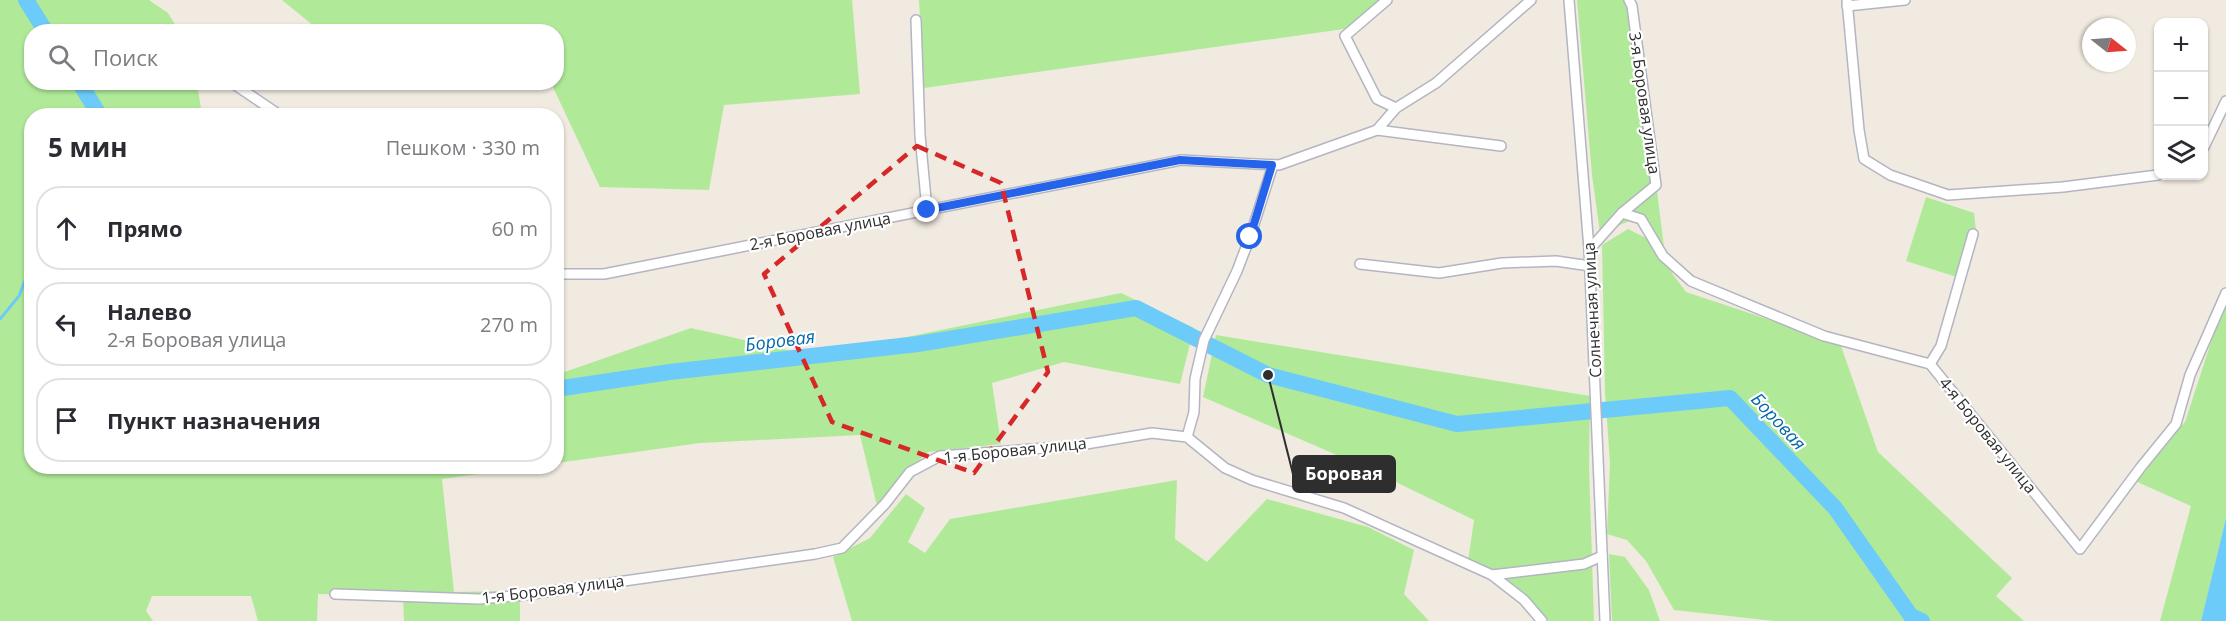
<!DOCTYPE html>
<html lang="ru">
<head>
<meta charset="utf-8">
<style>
	body { margin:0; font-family:"Open Sans",sans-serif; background:#f7f7f7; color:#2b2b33 }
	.controls { position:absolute; right:18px; top:18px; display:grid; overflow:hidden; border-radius:12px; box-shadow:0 2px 4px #0004 }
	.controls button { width:54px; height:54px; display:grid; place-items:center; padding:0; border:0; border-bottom:2px solid #e1e1e2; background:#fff; color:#2b2b33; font:30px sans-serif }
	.compass { position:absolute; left:2082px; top:18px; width:54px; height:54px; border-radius:50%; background:#fff; box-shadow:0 2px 4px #0004; rotate:107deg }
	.stop { position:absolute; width:18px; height:18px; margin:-14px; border:4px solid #2563eb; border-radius:50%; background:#fff }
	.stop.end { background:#2563eb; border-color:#fff; box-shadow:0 2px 6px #0008 }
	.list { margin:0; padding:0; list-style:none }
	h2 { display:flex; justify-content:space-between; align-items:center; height:78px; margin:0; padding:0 24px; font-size:26px }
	h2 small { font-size:20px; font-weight:400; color:#7c7c81 }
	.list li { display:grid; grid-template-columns:39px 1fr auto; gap:18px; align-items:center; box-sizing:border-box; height:84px; margin:0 12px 12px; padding:0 12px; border:2px solid #e1e1e2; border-radius:24px }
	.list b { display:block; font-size:22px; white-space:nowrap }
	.list p { margin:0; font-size:20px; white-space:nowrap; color:#7c7c81 }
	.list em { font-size:20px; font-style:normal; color:#7c7c81 }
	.icon { flex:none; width:33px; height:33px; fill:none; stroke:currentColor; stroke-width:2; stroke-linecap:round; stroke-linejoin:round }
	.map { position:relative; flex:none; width:2226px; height:621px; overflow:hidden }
	.search { position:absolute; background:#fff; box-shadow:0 2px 4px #0004; left:24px; top:24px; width:540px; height:66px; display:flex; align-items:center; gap:15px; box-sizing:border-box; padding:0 21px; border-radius:24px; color:#7c7c81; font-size:22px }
	.panel { position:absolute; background:#fff; box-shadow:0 2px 4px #0004; left:24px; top:108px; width:540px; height:366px; border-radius:24px }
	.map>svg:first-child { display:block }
</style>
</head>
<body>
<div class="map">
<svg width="2226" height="621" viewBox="0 0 2226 621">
	<rect width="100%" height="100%" fill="#f0eae0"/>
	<g fill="#b0ea99">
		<polygon points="0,0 149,0 168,13 179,31 32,32 32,82 197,83 202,115 32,116 32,466 527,467 442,479 454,592 516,591 520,600 520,621 404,621 403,596 318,594 317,621 258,621 251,596 152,596 146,611 153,621 0,621"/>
		<polygon points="282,0 852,0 860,94 724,105 709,190 600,187 551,83 556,82 556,32 320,31"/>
		<polygon points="919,0 1384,0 1344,29 924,88"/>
		<polygon points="1577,0 1633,0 1664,247 1637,218 1600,233 1592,175"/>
		<polygon points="1926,197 1974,213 1976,231 1960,278 1906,261"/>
		<polygon points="1628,229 1646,238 1686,292 1840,343 1878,452 2012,578 1996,596 2024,621 1775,621 1674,610 1646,561 1627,540 1607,534 1610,463 1605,392 1602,245"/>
		<polygon points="1121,293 1194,328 1180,384 1064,362 992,383 1001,444 928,452 893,485 878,510 860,435 700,443 557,463 556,375 691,328 814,356"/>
		<polygon points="2226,305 2226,518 2201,621 2160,621 2191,506 2135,481 2133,477 2185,422 2213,336"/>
		<polygon points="1216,335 1590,396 1589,466 1594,621 1549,621 1506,581 1468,561 1474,520 1371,470 1203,397"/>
		<polygon points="1177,480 1175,539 1207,562 1267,499 1368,527 1414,550 1404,594 1429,621 852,621 833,557 870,538 906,494 925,508 908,542 925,553 950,519"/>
		<polygon points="1609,554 1625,557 1649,590 1660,621 1612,621"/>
	</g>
	<polygon fill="#6ccbf8" points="2226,518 2226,621 2201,621"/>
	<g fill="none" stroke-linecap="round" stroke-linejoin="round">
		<polyline stroke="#6ccbf8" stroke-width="3" points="0,319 19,296 32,263"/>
		<g stroke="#6ccbf8" stroke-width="16">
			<polyline points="26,0 46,32"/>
			<polyline points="79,82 100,116"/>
			<polyline points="556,389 670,372 918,344 1136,308 1268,375 1457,424 1730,398 1835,508 1911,616 1922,621"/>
		</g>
		<g stroke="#b3b5c2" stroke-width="12">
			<g id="minor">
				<polyline points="1387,0 1345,36 1377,99 1396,108"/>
				<polyline points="1569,0 1589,249 1605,621"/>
				<polyline points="1847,0 1859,130 1864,159 1890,175 1948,195 2063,187 2158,175"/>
				<polyline points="1847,6 1905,0"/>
				<polyline points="916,20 920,135 927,210"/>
				<polyline points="231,82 281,116"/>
				<polyline points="1377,130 1501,146"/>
				<polyline points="2204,147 2226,101"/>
				<polyline points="1622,213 1641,219 1663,256 1691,281 1824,336 1930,364 2080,549 2141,467 2176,424 2190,375 2226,293"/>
				<polyline points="1589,250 1622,213 1656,185 1632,6 1629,0"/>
				<polyline points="1360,264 1439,273 1502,263 1556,261 1590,266"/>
				<polyline points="556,274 604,274 1181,160 1279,165 1377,130 1396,108 1436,83 1531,0"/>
				<polyline points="1930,364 1941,346 1973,234"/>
				<polyline points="1187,437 1194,412 1195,379 1204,340 1237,271 1250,237 1273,165"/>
				<polyline points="1492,575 1584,564 1602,556"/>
				<polyline points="335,594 479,599 525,595 815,554 842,548 885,504 910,472 940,456 1074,446 1152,433 1187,437 1225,468 1252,480 1344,508 1492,575 1524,600 1542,621"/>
			</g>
		</g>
		<use href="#minor" stroke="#fff" stroke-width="9"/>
	</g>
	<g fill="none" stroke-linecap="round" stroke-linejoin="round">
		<polyline stroke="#2563eb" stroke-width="8" points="927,210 1180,160 1272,165 1250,237"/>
	</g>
	<path fill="none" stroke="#d62828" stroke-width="4.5" stroke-dasharray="12 8" stroke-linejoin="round" d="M 917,146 L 1001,183 L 1048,372 L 974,473 L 832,422 L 764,274 Z"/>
	<g text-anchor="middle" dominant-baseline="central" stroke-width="4.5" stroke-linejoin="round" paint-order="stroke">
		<g font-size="16" fill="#2e2e2e" stroke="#fff">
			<text transform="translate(1645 103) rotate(82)">3-я Боровая улица</text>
			<text transform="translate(820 231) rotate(-11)">2-я Боровая улица</text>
			<text transform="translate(1592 310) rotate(-93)">Солнечная улица</text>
			<text transform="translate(1988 435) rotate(51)">4-я Боровая улица</text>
			<text transform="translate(1015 450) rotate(-6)">1-я Боровая улица</text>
			<text transform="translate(553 589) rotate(-7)">1-я Боровая улица</text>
		</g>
		<g font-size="18" font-style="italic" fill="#0368ac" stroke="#fff">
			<text transform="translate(780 340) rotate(-7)">Боровая</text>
			<text transform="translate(1779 421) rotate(47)">Боровая</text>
		</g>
	</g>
	<path fill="none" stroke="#2e2e2e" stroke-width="2" d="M1268 375L1293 474"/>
	<circle fill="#2e2e2e" stroke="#fff" stroke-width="2" cx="1268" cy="375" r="6"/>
	<rect fill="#2e2e2e" stroke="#2e2e2e" stroke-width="2" x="1293" y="456" width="102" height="36" rx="6"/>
	<g font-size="18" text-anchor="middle" font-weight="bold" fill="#fff">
		<text x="1344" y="480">Боровая</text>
	</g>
</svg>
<div class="controls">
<button>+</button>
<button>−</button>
<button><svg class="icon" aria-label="layers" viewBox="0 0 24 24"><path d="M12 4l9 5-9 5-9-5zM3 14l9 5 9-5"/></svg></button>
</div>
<svg class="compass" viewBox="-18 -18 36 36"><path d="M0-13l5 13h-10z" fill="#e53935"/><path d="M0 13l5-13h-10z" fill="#7c7c81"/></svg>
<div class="stop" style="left:1250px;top:237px"></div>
<div class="stop end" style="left:927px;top:210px"></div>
<div class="search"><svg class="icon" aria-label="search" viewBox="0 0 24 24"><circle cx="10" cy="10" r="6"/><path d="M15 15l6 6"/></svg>Поиск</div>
<section class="panel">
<h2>5 мин<small>Пешком · 330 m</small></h2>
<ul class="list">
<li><svg class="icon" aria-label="ahead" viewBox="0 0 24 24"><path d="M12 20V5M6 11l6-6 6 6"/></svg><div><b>Прямо</b></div><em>60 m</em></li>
<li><svg class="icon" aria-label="left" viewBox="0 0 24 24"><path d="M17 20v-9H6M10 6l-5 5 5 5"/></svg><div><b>Налево</b><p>2-я Боровая улица</p></div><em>270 m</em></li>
<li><svg class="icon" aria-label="arrive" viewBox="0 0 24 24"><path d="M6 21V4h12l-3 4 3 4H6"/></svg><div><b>Пункт назначения</b></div></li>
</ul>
</section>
</div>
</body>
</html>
